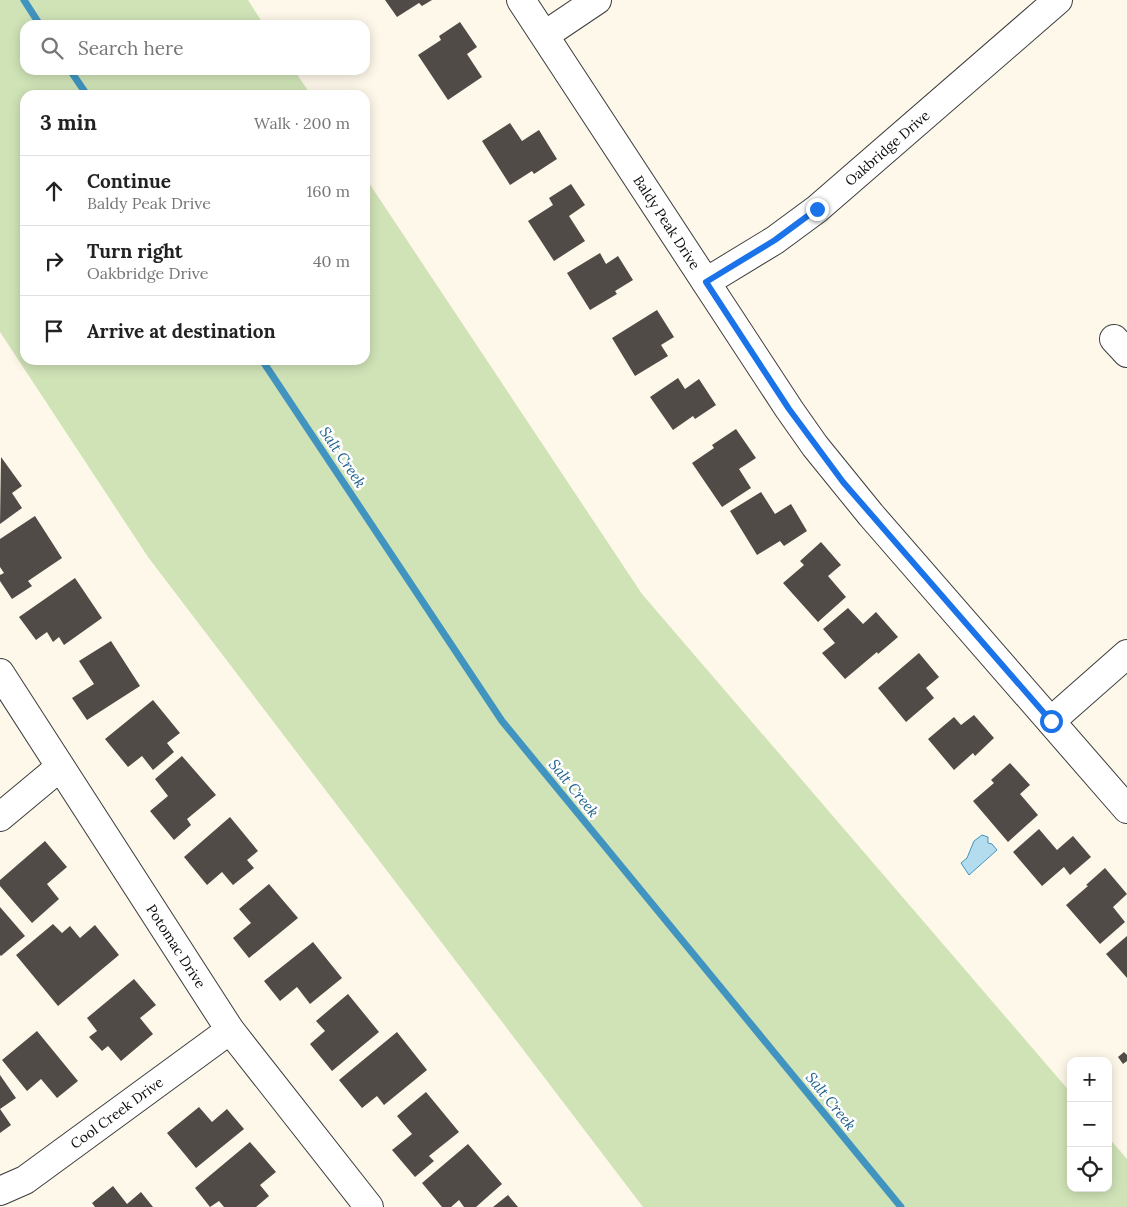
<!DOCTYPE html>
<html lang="en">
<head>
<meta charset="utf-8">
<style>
	body { margin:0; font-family:Lora,serif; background:#f6f6f6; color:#222 }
	.controls { position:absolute; right:15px; bottom:15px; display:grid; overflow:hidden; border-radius:10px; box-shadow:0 2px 12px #0003 }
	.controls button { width:45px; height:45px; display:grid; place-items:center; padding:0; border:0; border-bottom:1px solid #e0e0e0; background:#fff; color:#222; font:25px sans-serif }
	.stop { position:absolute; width:15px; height:15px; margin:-11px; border:4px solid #1a73e8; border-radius:50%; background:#fff }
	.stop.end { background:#1a73e8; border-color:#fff; box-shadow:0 1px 5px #0008 }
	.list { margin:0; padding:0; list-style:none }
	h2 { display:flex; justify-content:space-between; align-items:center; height:65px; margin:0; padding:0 20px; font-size:21px }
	h2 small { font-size:16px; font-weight:400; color:#767676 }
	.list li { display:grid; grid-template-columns:32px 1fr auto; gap:15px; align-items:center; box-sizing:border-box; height:70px; padding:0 20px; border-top:1px solid #e0e0e0 }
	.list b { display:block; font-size:19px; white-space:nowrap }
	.list p { margin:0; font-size:16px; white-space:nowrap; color:#767676 }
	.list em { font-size:16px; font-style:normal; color:#767676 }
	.icon { flex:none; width:28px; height:28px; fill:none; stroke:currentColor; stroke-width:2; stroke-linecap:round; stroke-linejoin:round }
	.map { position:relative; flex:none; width:1127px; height:1207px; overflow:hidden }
	.search { position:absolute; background:#fff; box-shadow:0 2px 12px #0003; left:20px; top:20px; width:350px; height:55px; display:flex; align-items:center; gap:12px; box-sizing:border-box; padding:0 18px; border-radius:15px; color:#767676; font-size:19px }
	.panel { position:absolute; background:#fff; box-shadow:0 2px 12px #0003; left:20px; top:90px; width:350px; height:275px; border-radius:15px }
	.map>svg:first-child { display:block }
</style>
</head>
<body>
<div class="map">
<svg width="1127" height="1207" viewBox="0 0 1127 1207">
	<rect width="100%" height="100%" fill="#fdf8e9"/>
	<polygon fill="#d0e3b7" points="0,0 248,0 264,25 25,25 25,70 294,70 311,95 25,95 25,360 365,360 365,177 642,594 1071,1093 1071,1188 1108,1188 1108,1137 1127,1159 1127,1207 643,1207 148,557 0,332"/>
	<polygon fill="#b3dcef" stroke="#4194bf" points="982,835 988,837 988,843 992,844 997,850 969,875 961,863 967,858 974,841"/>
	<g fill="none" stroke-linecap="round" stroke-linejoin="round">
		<g stroke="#4194bf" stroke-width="7">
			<polyline points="24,0 40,25"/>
			<polyline points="70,70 87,95"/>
			<polyline points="262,360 502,721 901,1207"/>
		</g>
	</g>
	<g fill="#514b48">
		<polygon points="385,0 432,0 422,6 419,3 397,17"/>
		<polygon points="460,22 477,47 467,54 482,77 448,100 418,55 441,40 439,36"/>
		<polygon points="510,123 522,141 539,130 557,159 534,174 532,171 510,185 482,141"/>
		<polygon points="571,184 585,205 569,216 585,241 554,261 528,221 553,205 549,198"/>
		<polygon points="600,253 606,264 618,256 633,280 615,291 617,294 590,310 567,273"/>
		<polygon points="657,310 674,337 661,345 668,356 635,376 612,338"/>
		<polygon points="678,378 685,389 699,379 716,405 695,419 693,416 673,430 650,397"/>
		<polygon points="736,429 756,458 739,469 751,488 722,507 692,463 714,448 712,445"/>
		<polygon points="1,457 22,486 12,493 22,508 0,524"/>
		<polygon points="761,492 775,514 791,504 807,531 784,546 780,541 757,555 730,511"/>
		<polygon points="35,516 62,558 28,581 32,586 12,599 0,581 0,575 4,573 0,567 0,539"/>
		<polygon points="821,542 841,565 828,576 846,597 818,622 783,583 804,565 800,561"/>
		<polygon points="75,578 102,618 64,645 59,637 53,642 47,632 36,640 19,617"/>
		<polygon points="848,608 863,624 876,612 898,637 878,654 877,652 845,679 822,653 835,643 823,629"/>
		<polygon points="111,641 140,686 87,720 72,698 94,684 79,661"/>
		<polygon points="919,653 939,677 926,688 934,698 906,722 878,688"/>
		<polygon points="153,700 180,733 167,743 174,752 153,770 142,756 128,767 105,739"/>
		<polygon points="974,715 994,738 975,756 973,753 954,770 928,739 954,717 961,725"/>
		<polygon points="182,756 216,795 187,819 191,825 174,840 150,811 168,796 155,779"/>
		<polygon points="1010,763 1030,785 1020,794 1038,815 1008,842 973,801 994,783 991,780"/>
		<polygon points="230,817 258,851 247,860 254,868 233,885 222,872 207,885 184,857"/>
		<polygon points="1039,829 1057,850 1073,836 1091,857 1070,875 1064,867 1042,886 1013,852"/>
		<polygon points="45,841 67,867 47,884 59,899 32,923 0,886 0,880"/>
		<polygon points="1105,868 1127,894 1113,907 1125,922 1100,944 1066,905 1088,886 1086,885"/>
		<polygon points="269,884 298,918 249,958 233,938 251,923 239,909"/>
		<polygon points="0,907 25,936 1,956 0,955"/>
		<polygon points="53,924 62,933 70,926 80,938 95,925 119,955 58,1006 16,955"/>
		<polygon points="1127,936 1127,978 1106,954"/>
		<polygon points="313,942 342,978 310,1004 297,987 280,1001 264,981"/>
		<polygon points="134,979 156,1005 140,1018 153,1034 121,1061 108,1046 102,1051 89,1037 97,1031 87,1018"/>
		<polygon points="348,994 379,1032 332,1071 310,1044 325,1031 316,1021"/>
		<polygon points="37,1031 78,1081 57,1098 41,1079 27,1091 2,1060"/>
		<polygon points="397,1032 427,1070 384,1105 377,1096 362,1108 339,1080"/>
		<polygon points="1124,1052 1127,1055 1127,1061 1123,1064 1118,1057"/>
		<polygon points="0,1075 16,1098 0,1109 11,1125 0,1133"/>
		<polygon points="426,1092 459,1132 429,1156 434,1161 415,1177 392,1150 412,1134 397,1116"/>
		<polygon points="199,1107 212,1122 227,1109 244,1129 196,1168 167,1133"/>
		<polygon points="250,1142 276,1172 260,1185 269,1196 256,1207 224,1207 219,1201 210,1207 195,1188"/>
		<polygon points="468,1144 502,1184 476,1207 464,1207 459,1200 451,1207 442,1207 422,1183"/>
		<polygon points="113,1186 127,1204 141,1192 153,1207 95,1207 92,1203"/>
		<polygon points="508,1195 518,1207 493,1207"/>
	</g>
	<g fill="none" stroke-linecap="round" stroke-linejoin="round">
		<g stroke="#3d3d3d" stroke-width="30">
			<g id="minor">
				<path id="s1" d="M 521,0 L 789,409 L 815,446 L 871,515 L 1127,809"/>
				<polyline points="545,35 597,0"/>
				<path id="s2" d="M 706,282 L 775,240 L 817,209 L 1058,0"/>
				<polyline points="1114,339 1127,353"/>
				<path id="s3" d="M 0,673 L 230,1030 L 369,1207"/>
				<polyline points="1051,721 1127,654"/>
				<polyline points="0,817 60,767"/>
				<path id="s4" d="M 0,1191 L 25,1180 L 230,1030"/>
			</g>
		</g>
		<use href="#minor" stroke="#fff" stroke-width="28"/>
	</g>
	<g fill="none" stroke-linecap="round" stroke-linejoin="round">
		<polyline stroke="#1a73e8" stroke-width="6" points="817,209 775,240 706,282 789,409 843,482 1051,721"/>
	</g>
	<g text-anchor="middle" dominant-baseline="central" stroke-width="5" stroke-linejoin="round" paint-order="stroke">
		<g font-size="14" fill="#0a0a0a" stroke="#fff">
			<text stroke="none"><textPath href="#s2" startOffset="226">Oakbridge Drive</textPath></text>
			<text stroke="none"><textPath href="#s1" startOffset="266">Baldy Peak Drive</textPath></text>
			<text stroke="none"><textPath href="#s3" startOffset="325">Potomac Drive</textPath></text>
			<text stroke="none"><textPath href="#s4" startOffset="141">Cool Creek Drive</textPath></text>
		</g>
		<g font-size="15" font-style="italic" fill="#21648f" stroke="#fff">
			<text transform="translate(343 457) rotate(56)">Salt Creek</text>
			<text transform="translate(574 788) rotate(51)">Salt Creek</text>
			<text transform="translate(831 1101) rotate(51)">Salt Creek</text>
		</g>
	</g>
</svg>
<div class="controls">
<button>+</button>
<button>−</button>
<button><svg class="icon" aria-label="locate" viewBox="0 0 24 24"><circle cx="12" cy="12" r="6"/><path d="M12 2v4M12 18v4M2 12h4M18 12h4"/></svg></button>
</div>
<div class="stop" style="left:1051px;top:721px"></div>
<div class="stop end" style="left:817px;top:209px"></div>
<div class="search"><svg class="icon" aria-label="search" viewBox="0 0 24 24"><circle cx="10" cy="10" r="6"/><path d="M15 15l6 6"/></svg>Search here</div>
<section class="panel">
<h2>3 min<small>Walk · 200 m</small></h2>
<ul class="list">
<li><svg class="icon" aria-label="ahead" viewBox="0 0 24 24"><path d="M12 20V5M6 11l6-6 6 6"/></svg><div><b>Continue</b><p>Baldy Peak Drive</p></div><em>160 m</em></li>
<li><svg class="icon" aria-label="right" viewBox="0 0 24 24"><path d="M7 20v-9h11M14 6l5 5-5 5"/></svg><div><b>Turn right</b><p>Oakbridge Drive</p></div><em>40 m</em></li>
<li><svg class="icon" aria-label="arrive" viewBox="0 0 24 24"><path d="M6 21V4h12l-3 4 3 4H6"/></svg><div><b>Arrive at destination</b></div></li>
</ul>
</section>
</div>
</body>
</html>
